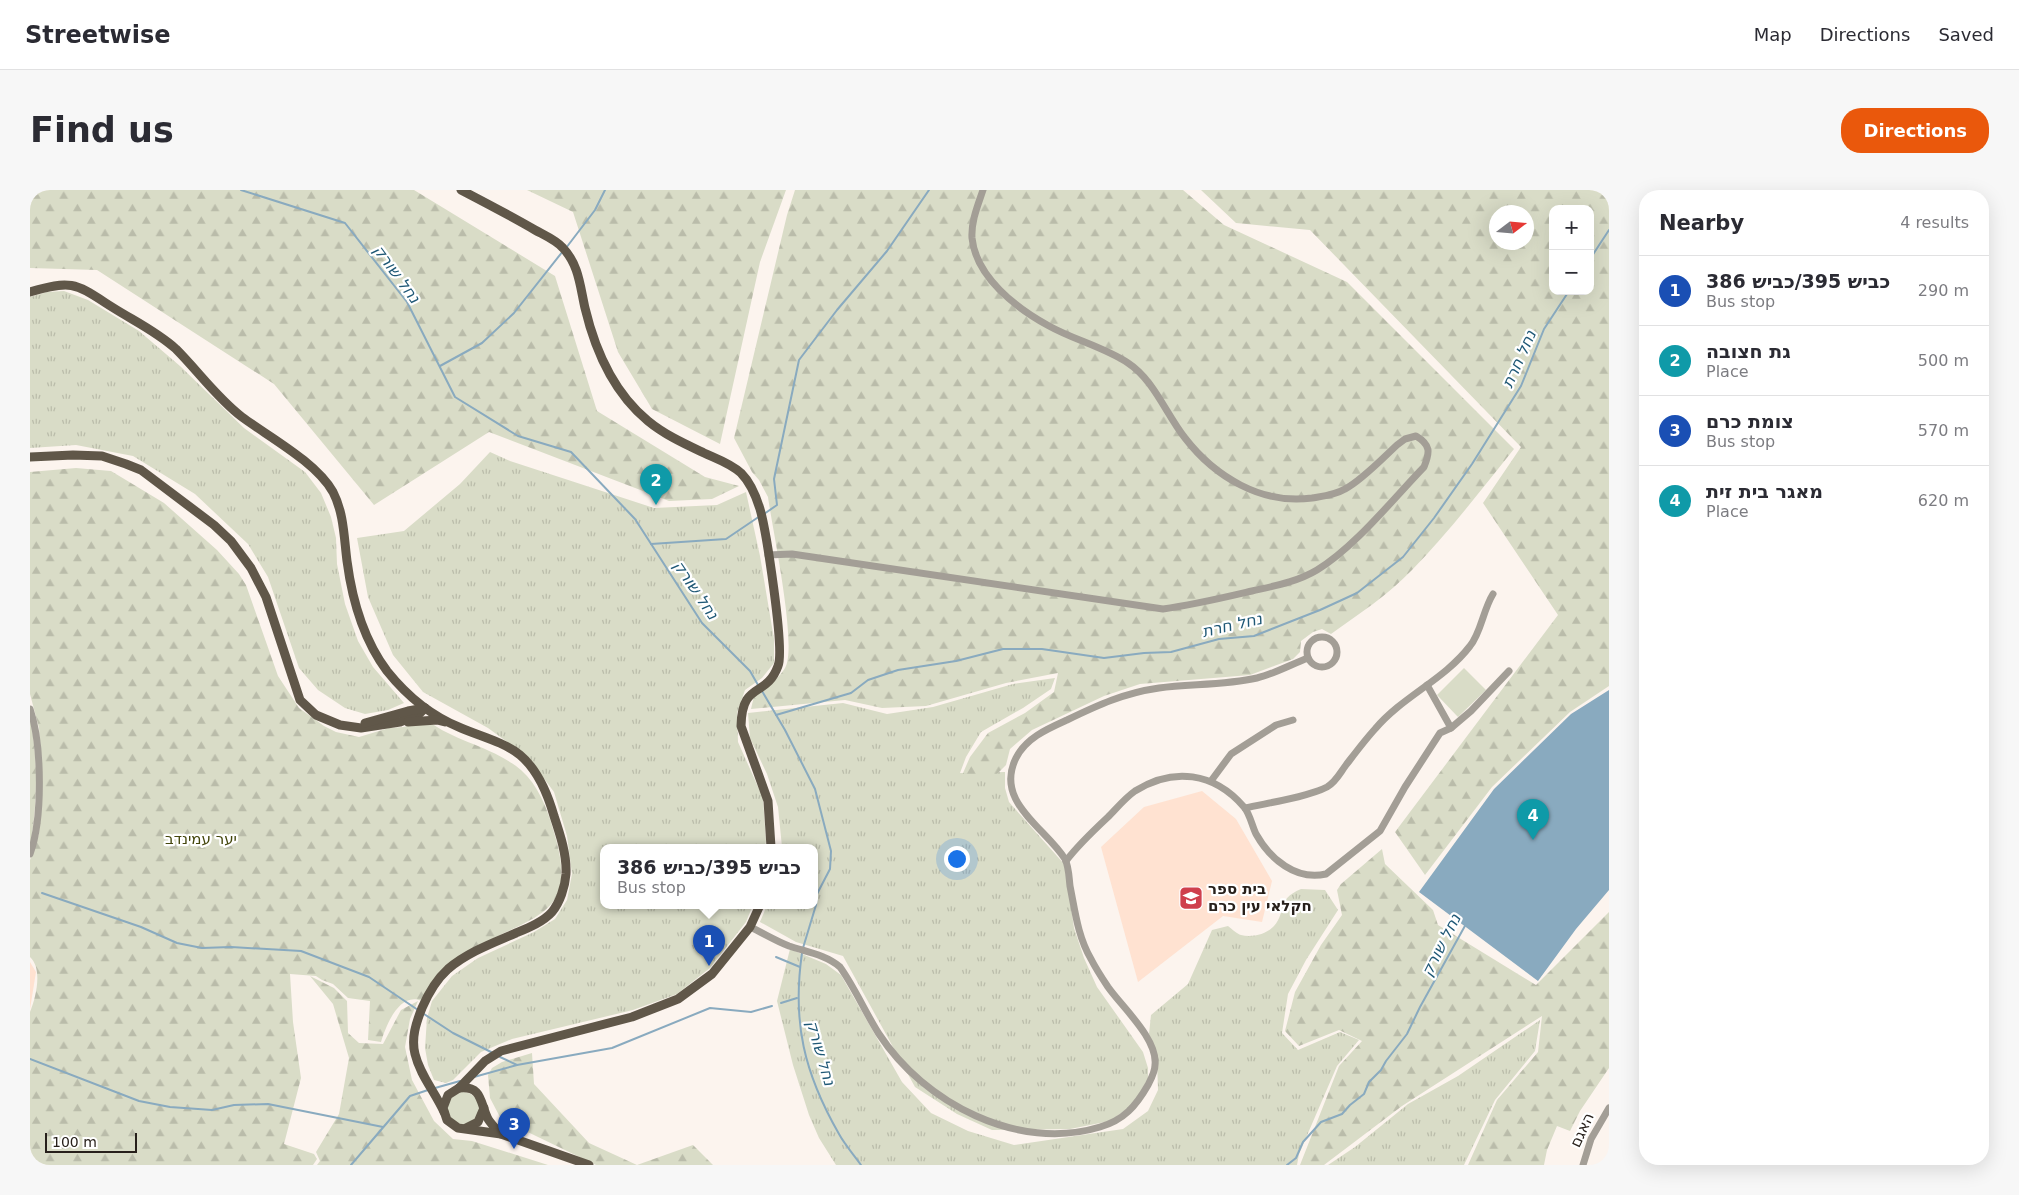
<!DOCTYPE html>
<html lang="en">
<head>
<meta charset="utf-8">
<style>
	body { margin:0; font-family:"DejaVu Sans","Noto Sans Hebrew",sans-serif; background:#f7f7f7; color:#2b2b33 }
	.controls { position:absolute; right:15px; top:15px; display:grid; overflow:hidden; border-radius:10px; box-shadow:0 5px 20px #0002 }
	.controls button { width:45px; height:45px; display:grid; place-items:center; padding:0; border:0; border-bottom:1px solid #e1e1e2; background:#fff; color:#2b2b33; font:25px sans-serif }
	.compass { position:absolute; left:1459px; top:15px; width:45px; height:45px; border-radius:50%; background:#fff; box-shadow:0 5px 20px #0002; rotate:74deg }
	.scale { position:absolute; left:15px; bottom:12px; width:92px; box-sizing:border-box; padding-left:5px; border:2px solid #27201b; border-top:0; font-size:14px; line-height:18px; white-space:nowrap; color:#27201b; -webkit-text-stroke:4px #fff; paint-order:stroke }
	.you { position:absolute; left:926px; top:668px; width:18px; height:18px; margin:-12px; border:4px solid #fff; border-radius:50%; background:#1a73e8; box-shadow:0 0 0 8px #1a73e833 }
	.badge { display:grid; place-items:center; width:32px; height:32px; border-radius:50%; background:#ea580c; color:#fff; font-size:16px; font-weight:700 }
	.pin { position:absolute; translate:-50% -41px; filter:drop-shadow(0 1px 2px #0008) }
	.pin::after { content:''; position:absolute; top:26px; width:18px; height:15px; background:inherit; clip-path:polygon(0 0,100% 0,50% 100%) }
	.popup { position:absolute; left:570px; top:654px; width:218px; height:65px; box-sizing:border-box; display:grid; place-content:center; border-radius:10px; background:#fff; filter:drop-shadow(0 1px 4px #0005); font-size:16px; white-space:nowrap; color:#7c7c81 }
	.popup b { font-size:19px; color:#2b2b33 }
	.popup::after { content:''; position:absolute; left:50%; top:100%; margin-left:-10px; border:10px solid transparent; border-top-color:#fff }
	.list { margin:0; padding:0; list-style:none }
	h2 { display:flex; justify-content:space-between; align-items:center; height:65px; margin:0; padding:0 20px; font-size:21px }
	h2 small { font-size:16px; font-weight:400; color:#7c7c81 }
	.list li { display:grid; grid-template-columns:32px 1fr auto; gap:15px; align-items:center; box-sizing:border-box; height:70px; padding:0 20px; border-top:1px solid #e1e1e2 }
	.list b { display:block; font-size:19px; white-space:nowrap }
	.list p { margin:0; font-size:16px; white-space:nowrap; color:#7c7c81 }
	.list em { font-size:16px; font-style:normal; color:#7c7c81 }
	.map { position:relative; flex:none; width:1579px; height:975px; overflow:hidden; border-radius:20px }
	header { display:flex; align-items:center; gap:30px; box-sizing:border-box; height:70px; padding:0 25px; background:#fff; border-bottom:1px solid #e1e1e2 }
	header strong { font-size:24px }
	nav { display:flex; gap:28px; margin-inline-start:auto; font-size:18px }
	.intro { display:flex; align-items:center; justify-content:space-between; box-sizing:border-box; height:120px; padding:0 30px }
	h1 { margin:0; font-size:35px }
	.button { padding:12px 22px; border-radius:20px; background:#ea580c; color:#fff; font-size:18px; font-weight:700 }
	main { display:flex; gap:30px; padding:0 30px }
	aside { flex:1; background:#fff; border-radius:20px; box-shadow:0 5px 20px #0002 }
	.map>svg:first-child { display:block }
</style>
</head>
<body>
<header>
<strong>Streetwise</strong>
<nav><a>Map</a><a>Directions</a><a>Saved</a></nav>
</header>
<div class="intro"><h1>Find us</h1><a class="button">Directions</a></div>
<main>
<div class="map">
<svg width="1579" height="975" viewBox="0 0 1579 975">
	<defs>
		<pattern id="grass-tufts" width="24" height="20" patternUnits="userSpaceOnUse" patternTransform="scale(1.25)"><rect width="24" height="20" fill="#d9dcc7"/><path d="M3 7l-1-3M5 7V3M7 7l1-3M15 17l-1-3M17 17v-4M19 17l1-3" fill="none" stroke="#babcaa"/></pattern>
		<pattern id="forest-firs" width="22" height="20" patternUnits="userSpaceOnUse" patternTransform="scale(1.25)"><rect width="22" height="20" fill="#d9dcc7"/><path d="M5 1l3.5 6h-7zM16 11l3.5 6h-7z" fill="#babcaa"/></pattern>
	</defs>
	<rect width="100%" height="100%" fill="#fcf4ee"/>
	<g fill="#ffe2d1">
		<polygon points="1172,601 1206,629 1242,691 1232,732 1193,726 1108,792 1071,657 1114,617"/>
		<polygon points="0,772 6,782 0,819"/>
	</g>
	<g fill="url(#grass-tufts)">
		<polygon points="34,101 58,110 109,141 150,176 214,238 275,282 291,303 301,327 306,348 307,374 315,414 328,451 343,477 374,513 358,520 335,524 315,518 288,500 269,478 238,387 218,354 165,304 103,266 46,255 0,258 0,107 17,102"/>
		<polygon points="460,262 480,271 624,318 687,315 716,302 730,366 744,449 744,473 732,488 715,500 707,523 708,552 733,608 736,651 735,657 574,657 574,715 723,715 716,732 680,778 647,804 603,820 482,849 451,862 423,890 416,893 404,890 398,875 395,858 397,828 402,811 422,786 448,768 504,742 525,729 537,710 542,684 537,646 524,602 498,567 458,538 393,502 363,465 338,407 327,348 374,341 430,294"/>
		<polygon points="1025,488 1021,499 993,518 951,542 936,567 930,583 975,582 975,598 979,612 1035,675 1044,738 1054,768 1067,797 1113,862 1118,878 1118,891 1112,908 1080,931 1040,939 962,940 927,924 885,897 813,766 766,752 730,732 737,715 784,715 784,657 752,657 748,617 737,584 720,548 718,523 813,513 857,524 903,517 983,494"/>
		<path d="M 1271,699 L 1295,700 L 1308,720 L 1276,770 L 1258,804 L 1252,843 L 1268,860 L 1310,842 L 1329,850 L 1307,876 L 1269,964 L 1267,975 L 806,975 L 789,948 L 779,925 L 763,875 L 747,811 L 760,759 L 796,774 L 811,785 L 872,892 L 901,923 L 938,941 L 984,955 L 1093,939 L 1118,921 L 1128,900 L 1127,870 L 1119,844 L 1121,825 L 1158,794 L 1182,740 L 1198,736 C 1202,739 1207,744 1211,745 C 1222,748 1237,744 1244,736 C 1257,722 1245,710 1271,699 Z"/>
		<polygon points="1510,830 1505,861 1465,910 1434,975 1298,975 1325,957 1378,914 1428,886"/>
	</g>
	<g fill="url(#forest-firs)" fill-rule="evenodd">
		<polygon points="0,0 384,0 525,86 567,221 675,287 709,296 682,309 639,311 459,242 344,315 244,194 67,80 0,78"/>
		<polygon points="497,0 756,0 730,72 690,254 622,219 588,162 543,22"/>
		<path d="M 765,0 L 1153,0 L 1194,35 L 1317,92 L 1484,259 C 1451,300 1419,342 1382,380 C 1358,405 1329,424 1301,444 L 1292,439 L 1283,442 L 1271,451 L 1270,462 L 1263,469 L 1220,485 L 1110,494 L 1074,506 L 1002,540 L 980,559 L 976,575 L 962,589 L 933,583 L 940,567 L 958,543 L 995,523 L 1024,502 L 1028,483 L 976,493 L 896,516 L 852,518 L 815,510 L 721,519 L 724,506 C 735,498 748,490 755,478 C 768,457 742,337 738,307 L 729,290 L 722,282 L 704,248 L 757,25 Z"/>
		<path d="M 1171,0 L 1579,0 L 1579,496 L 1540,522 L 1462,597 L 1395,685 L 1365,642 L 1528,425 L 1453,313 L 1491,257 L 1280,40 L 1206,33 ZM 1523,19 L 1560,19 L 1560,101 L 1523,101 ZM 1466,22 L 1496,22 L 1496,52 L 1466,52 Z"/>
		<path d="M 46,278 L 81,281 L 134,313 L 187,360 L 209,384 L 216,395 L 248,486 L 269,518 L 294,536 L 306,542 L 329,547 L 359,538 L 373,537 L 398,531 C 426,552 464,557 491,580 C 508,595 517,618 523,639 C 551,727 505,723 446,758 C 440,762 434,769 429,774 C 417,786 404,799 392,811 C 369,801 356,836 351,852 L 338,850 L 340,811 L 318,808 L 303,794 L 292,790 L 286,786 L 260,784 L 263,832 L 271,888 L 254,954 L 284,964 L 287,969 L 283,975 L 0,975 L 0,822 C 6,807 13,779 0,767 L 0,670 L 9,644 L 12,575 L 9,538 L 0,504 L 0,282 Z"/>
		<path d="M 0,528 C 9,572 7,616 0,659 Z"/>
		<polygon points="1352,659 1355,674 1403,720 1408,735 1506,795 1579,722 1579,878 1550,921 1540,941 1527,936 1517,960 1514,975 1438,975 1467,910 1508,862 1512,826 1372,916 1294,975 1270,975 1309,876 1332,851 1309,840 1269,856 1255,841 1265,802 1291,755 1312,725 1307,700 1311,694"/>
		<polygon points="280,786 304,798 317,811 318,843 329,853 353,854 371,820 388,811 380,829 375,857 382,890 404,931 423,949 442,951 518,975 287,975 290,971 286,962 309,924 319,868 303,814"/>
		<polygon points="502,863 504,894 559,953 607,975 566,975 471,929 460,908 458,885 462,878 472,872"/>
		<polygon points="663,955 683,975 607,975"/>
	</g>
	<g fill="#d9dcc7">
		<polygon points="1434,478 1456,500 1428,527 1407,505"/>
		<circle cx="433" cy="918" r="16"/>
	</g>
	<polygon fill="#89aabf" points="1579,500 1579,700 1546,739 1508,791 1389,702 1464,599 1541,524"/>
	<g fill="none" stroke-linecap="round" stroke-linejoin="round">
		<g stroke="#89aabf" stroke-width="2">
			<polyline points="211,0 315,33 377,112 425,207 488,246 541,262 605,329 672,433 720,481 728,495"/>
			<polyline points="0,6 7,0"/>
			<polyline points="536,58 565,20 575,0"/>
			<polyline points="1560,69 1579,40"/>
			<polyline points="410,176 452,153 484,123 533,61"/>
			<polyline points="734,324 747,315 744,289 769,170 807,120 857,61 899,0"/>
			<polyline points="621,354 696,349 730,326"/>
			<polyline points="732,501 755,540 785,599 801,661 800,679 787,704 786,715 773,758"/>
			<polyline points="746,525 821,503 838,490 868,480 926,471 973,459 1012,459 1074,468 1114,463 1141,462 1189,449 1224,446 1290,420 1327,403 1373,367 1404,328 1442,274 1491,196 1514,139 1539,101"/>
			<polyline points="12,703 111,737 147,753 172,758 201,757 271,761 339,787 388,820"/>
			<path d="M 772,763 C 762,832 774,883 809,944 C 815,955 824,965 831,975"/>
			<polyline points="746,767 770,777"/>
			<polyline points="751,813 767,808"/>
			<polyline points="394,824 423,843 461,862"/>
			<polyline points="470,867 487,875"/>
			<polyline points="0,869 109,911 140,917 182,920 204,915 238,914 353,937"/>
			<polyline points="444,887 487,875 582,858 680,818 721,822 742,816"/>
			<polyline points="405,898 430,891"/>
			<polyline points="321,975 380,906 398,900"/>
			<polyline points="1257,975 1266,968 1273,952 1291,932 1312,924 1320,915 1334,904 1339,892 1351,880 1356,871 1377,844 1390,817 1436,734"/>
		</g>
		<g stroke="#a39e96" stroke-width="7">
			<path d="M 738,365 L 762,364 L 1133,419 C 1163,415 1192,408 1222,401 C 1244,396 1267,392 1287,380 C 1324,358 1363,309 1394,277 C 1400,262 1401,255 1386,246 L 1375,249 L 1367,255 C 1353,268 1331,291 1315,299 C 1305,305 1294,306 1282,308 C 1232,315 1185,287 1155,248 C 1136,224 1124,190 1098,173 C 1074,157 1044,150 1019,136 C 986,118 946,87 942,48 C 941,31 948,15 953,0"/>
			<circle cx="1292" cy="462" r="15"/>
			<polyline points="1397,495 1421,538"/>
			<path d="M 0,519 C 12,554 13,629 0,664"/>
			<polyline points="1181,591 1201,564 1246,535 1263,530"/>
			<path d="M 1215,618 C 1237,613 1278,607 1297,597 C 1306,592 1310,583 1316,575 C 1326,562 1335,550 1345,539 C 1373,506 1414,490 1440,456 C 1451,443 1453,420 1463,404"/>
			<path d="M 1036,671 C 1048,655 1063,641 1078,627 C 1086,619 1095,608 1105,601 C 1143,577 1184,582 1214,617 C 1220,624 1222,636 1226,644 C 1240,669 1266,691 1296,684 L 1350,641 L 1375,597 L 1410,543 L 1421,538 L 1441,521 L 1479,481"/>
			<path d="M 720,737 C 733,743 746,751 759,756 C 777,762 796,765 810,777 C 825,798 835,822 849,844 C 894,913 988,962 1070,937 C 1094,930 1106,916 1118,895 C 1121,889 1125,882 1125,875 C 1128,849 1092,817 1078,797 C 1072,788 1066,779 1061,769 C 1048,747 1045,721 1040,696 C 1039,688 1039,677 1035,669 C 1016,638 964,612 986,568 C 996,548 1017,539 1037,530 C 1068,515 1094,503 1129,498 C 1161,494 1196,495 1227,488 C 1244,484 1262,474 1278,468"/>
			<polyline points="1553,975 1561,949 1579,918"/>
		</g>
		<g stroke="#605749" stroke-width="9">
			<path d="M 431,0 C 456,13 481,26 505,40 C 514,45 526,50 533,58 C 549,75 550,96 555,118 C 565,160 584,203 618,231 C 635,245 655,254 674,263 C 687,269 700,273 711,283 C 720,292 726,306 730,319 C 736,340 755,460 748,476 C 736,509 712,490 711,536 L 738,611 L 741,657"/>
			<path d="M 0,102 C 43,89 46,94 82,117 C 104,131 126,141 146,159 C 168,181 187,208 212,227 C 239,247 286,272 303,302 C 314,323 314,348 317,371 C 322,409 333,449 357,481 C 377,506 401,526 431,538 C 450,546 474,552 490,565 C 508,580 518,605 524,626 C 530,644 537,665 536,684 C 535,697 530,712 522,722 C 513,732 498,738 486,743 C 463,753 438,762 418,779 C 407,789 398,804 392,818 C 386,833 381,848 385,864 C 390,885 405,902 414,922"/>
			<polyline points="0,267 43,265 72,266 96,274 111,280 184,335 201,351 221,378 236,407 270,510 286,525 310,535 331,538 370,532 389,524 395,518"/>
			<polyline points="378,532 407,530 415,532"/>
			<polyline points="335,533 378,521 395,518"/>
			<path d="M 429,898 C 453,895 450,914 458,929 C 461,934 466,939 471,944"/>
			<polyline points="436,938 448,932 454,918"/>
			<polyline points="559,975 471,944 428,938 417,930 413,918 418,905 429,898 455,871 471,861 602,827 648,809 682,784 720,737 730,715"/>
		</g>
	</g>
	<defs>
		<g id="school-square" transform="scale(1.25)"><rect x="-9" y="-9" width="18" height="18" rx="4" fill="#cf3f4d" stroke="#fff"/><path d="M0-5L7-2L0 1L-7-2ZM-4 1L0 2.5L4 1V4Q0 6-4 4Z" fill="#fff"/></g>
	</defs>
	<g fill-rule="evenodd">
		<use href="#school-square" x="1161" y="708"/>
	</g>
	<g text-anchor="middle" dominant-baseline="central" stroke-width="4.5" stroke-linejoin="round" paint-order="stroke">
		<g font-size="15" fill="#43460b" stroke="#fff">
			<text x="171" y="649">יער עמינדב</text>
		</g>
		<g font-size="15" font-weight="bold" fill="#27201b" stroke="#fff" text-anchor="start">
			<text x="1178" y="699">בית ספר<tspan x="1178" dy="17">חקלאי עין כרם</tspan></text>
		</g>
		<g font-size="15" fill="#27201b" stroke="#fff">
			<text transform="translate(1552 940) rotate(-65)">האגם</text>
		</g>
		<g font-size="16" font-style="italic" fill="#1f5876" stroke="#fff">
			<text transform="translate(367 84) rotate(54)">נחל שורק</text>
			<text transform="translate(1489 169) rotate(-66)">נחל חרת</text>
			<text transform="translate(666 400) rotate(56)">נחל שורק</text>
			<text transform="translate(1202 435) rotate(-13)">נחל חרת</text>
			<text transform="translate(1411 755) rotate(-63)">נחל שורק</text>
			<text transform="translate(791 863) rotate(74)">נחל שורק</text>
		</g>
	</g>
</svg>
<div class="controls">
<button>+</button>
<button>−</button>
</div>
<svg class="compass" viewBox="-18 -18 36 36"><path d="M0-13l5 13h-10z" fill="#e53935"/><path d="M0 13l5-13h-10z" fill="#7c7c81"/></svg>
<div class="scale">100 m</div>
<div class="you"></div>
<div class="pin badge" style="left:679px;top:776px;background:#1a4fb4">1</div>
<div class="popup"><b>כביש 395/כביש 386</b>Bus stop</div>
<div class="pin badge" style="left:626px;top:315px;background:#0f9aa8">2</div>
<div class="pin badge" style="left:484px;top:959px;background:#1a4fb4">3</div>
<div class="pin badge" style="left:1503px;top:650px;background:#0f9aa8">4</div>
</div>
<aside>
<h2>Nearby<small>4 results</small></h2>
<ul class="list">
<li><span class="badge" style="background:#1a4fb4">1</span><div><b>כביש 395/כביש 386</b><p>Bus stop</p></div><em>290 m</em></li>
<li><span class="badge" style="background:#0f9aa8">2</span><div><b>גת חצובה</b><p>Place</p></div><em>500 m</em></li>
<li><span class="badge" style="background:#1a4fb4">3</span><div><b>צומת כרם</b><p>Bus stop</p></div><em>570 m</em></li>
<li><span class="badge" style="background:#0f9aa8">4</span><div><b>מאגר בית זית</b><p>Place</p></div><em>620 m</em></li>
</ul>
</aside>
</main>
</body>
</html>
